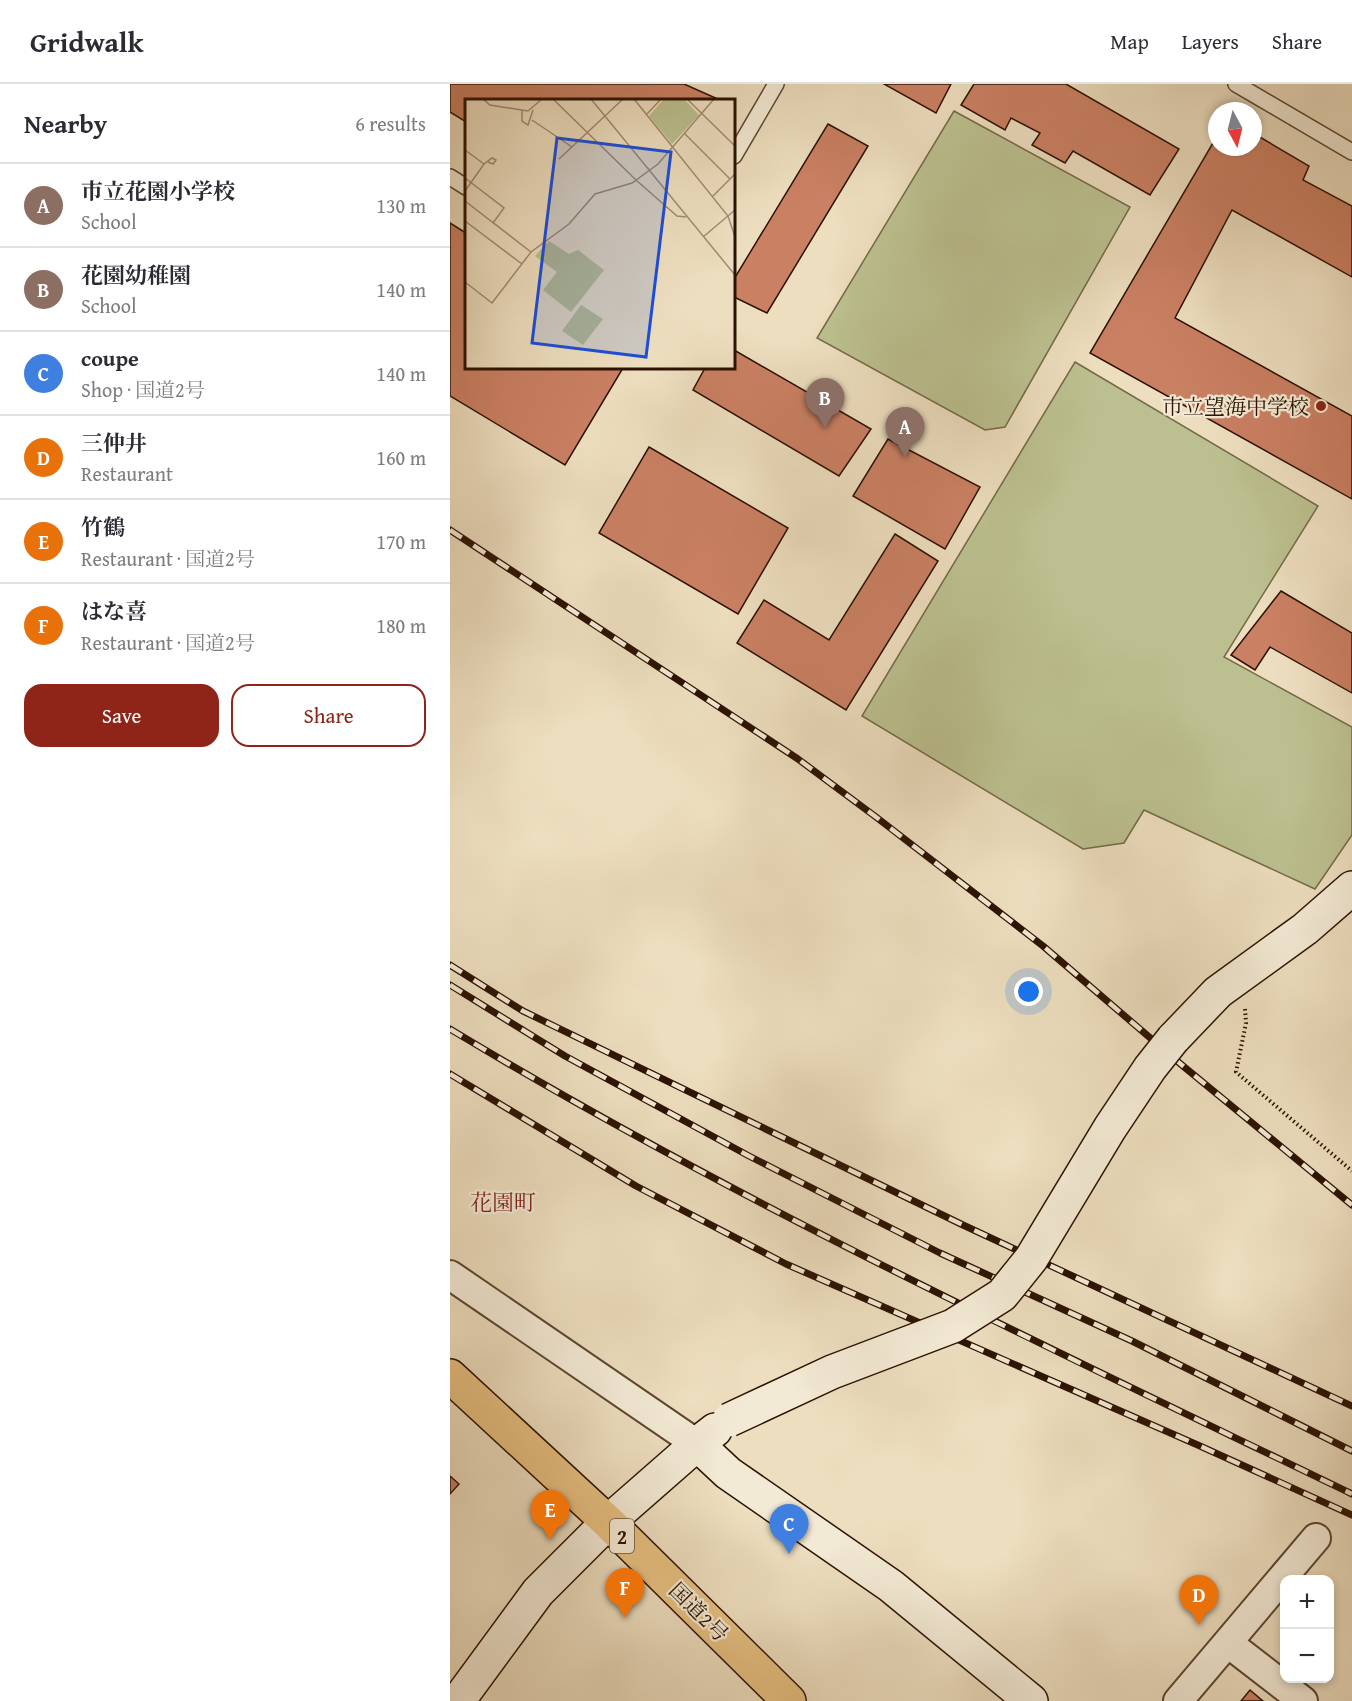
<!DOCTYPE html>
<html lang="en">
<head>
<meta charset="utf-8">
<style>
	body { margin:0; font-family:"Gentium Book Plus","Noto Serif JP",serif; background:#f7f7f7; color:#2b2b33 }
	.controls { position:absolute; right:18px; bottom:18px; display:grid; overflow:hidden; border-radius:12px; box-shadow:0 3px 9px #0003 }
	.controls button { width:54px; height:54px; display:grid; place-items:center; padding:0; border:0; border-bottom:2px solid #e1e1e2; background:#fff; color:#2b2b33; font:30px sans-serif }
	.compass { position:absolute; left:758px; top:18px; width:54px; height:54px; border-radius:50%; background:#fff; box-shadow:0 3px 9px #0003; rotate:173deg }
	.you { position:absolute; left:579px; top:908px; width:21px; height:21px; margin:-15px; border:4px solid #fff; border-radius:50%; background:#1a73e8; box-shadow:0 0 0 9px #1a73e833 }
	.badge { display:grid; place-items:center; width:39px; height:39px; border-radius:50%; background:#8f2418; color:#fff; font-size:20px; font-weight:700 }
	.pin { position:absolute; translate:-50% -50px; filter:drop-shadow(0 2px 3px #0008) }
	.pin::after { content:''; position:absolute; top:32px; width:21px; height:18px; background:inherit; clip-path:polygon(0 0,100% 0,50% 100%) }
	.list { margin:0; padding:0; list-style:none }
	h2 { display:flex; justify-content:space-between; align-items:center; height:78px; margin:0; padding:0 24px; font-size:26px }
	h2 small { font-size:20px; font-weight:400; color:#7c7c81 }
	.list li { display:grid; grid-template-columns:39px 1fr auto; gap:18px; align-items:center; box-sizing:border-box; height:84px; padding:0 24px; border-top:2px solid #e1e1e2 }
	.list b { display:block; font-size:22px; white-space:nowrap }
	.list p { margin:0; font-size:20px; white-space:nowrap; color:#7c7c81 }
	.list em { font-size:20px; font-style:normal; color:#7c7c81 }
	.actions { display:flex; gap:12px; padding:18px 24px }
	.actions a { flex:1; padding:14px 0; border:2px solid #8f2418; border-radius:18px; text-align:center; font-size:21px; color:#8f2418 }
	.actions .main { background:#8f2418; color:#fff }
	.map { position:relative; flex:none; width:902px; height:1617px; overflow:hidden }
	header { display:flex; align-items:center; gap:36px; box-sizing:border-box; height:84px; padding:0 30px; background:#fff; border-bottom:2px solid #e1e1e2 }
	header strong { font-size:28px }
	nav { display:flex; gap:33px; margin-inline-start:auto; font-size:21px }
	main { display:flex }
	aside { flex:1; background:#fff }
	.map>svg:first-child { display:block }
</style>
</head>
<body>
<header>
<strong>Gridwalk</strong>
<nav><a>Map</a><a>Layers</a><a>Share</a></nav>
</header>
<main>
<aside>
<h2>Nearby<small>6 results</small></h2>
<ul class="list">
<li><span class="badge" style="background:#8d6e63">A</span><div><b>市立花園小学校</b><p>School</p></div><em>130 m</em></li>
<li><span class="badge" style="background:#8d6e63">B</span><div><b>花園幼稚園</b><p>School</p></div><em>140 m</em></li>
<li><span class="badge" style="background:#3f7fe0">C</span><div><b>coupe</b><p>Shop · 国道2号</p></div><em>140 m</em></li>
<li><span class="badge" style="background:#e8710a">D</span><div><b>三仲井</b><p>Restaurant</p></div><em>160 m</em></li>
<li><span class="badge" style="background:#e8710a">E</span><div><b>竹鶴</b><p>Restaurant · 国道2号</p></div><em>170 m</em></li>
<li><span class="badge" style="background:#e8710a">F</span><div><b>はな喜</b><p>Restaurant · 国道2号</p></div><em>180 m</em></li>
</ul>
<div class="actions"><a class="main">Save</a><a>Share</a></div>
</aside>
<div class="map">
<svg width="902" height="1617" viewBox="0 0 902 1617">
	<rect width="100%" height="100%" fill="#eddebf"/>
	<filter id="stains"><feTurbulence type="fractalNoise" baseFrequency=".00333" numOctaves="4"/><feColorMatrix values="0 0 0 0 .2 0 0 0 0 .09 0 0 0 0 .02 0 0 0 .5 -.17"/></filter>
	<radialGradient id="worn" r=".72"><stop offset=".6" stop-color="#630" stop-opacity="0"/><stop offset="1" stop-color="#630" stop-opacity=".3"/></radialGradient>
	<g fill="#bcc090" stroke="#746948" stroke-width="1.5">
		<polygon points="504,27 680,123 555,343 535,346 367,254"/>
		<polygon points="625,278 868,422 774,573 902,643 902,751 865,805 694,726 674,759 633,765 412,632"/>
	</g>
	<g fill="#ca8063" stroke="#2c1200" stroke-width="1.5">
		<polygon points="0,0 234,0 270,16 16,16 16,38 0,28"/>
		<polygon points="434,0 501,0 486,29"/>
		<polygon points="524,0 616,0 729,65 700,111 623,67 615,79 582,61 590,49 561,34 555,46 511,21"/>
		<polygon points="378,40 418,62 317,229 284,213 284,195"/>
		<polygon points="803,49 859,82 853,96 902,122 902,193 782,126 725,234 902,332 902,415 640,269 767,52 767,63 803,63"/>
		<polygon points="0,139 16,149 16,284 173,284 115,381 0,312"/>
		<polygon points="284,266 421,345 389,392 243,306 255,284 284,284"/>
		<polygon points="438,355 530,403 495,465 403,412"/>
		<polygon points="199,363 338,444 288,530 149,449"/>
		<polygon points="445,450 488,477 396,626 287,559 314,516 379,556"/>
		<polygon points="831,507 902,549 902,609 820,563 805,586 781,571"/>
		<polygon points="0,1392 9,1400 0,1410"/>
		<polygon points="800,1606 813,1617 791,1617"/>
	</g>
	<g fill="none" stroke-linecap="round" stroke-linejoin="round">
		<g stroke="#5c4530" stroke-width="18">
			<g id="lane">
				<polyline points="786,0 902,68"/>
				<polyline points="284,72 326,0"/>
				<polyline points="0,93 16,103"/>
			</g>
		</g>
		<g stroke="#5c4530" stroke-width="32">
			<g id="street">
				<polyline points="0,1191 247,1360"/>
				<polyline points="778,1559 853,1617"/>
				<polyline points="728,1617 866,1454"/>
			</g>
		</g>
		<g stroke="#2c1200" stroke-width="36">
			<g id="secondary">
				<polyline points="723,955 768,908 855,845 902,804"/>
				<polyline points="247,1360 278,1389 441,1502 581,1617"/>
				<polyline points="8,1617 88,1508 158,1438 247,1360 265,1346"/>
			</g>
		</g>
		<g stroke="#2c1200" stroke-width="36">
			<polyline id="highway" points="0,1292 158,1438 339,1617"/>
		</g>
		<polyline stroke="#2c1200" stroke-width="4" stroke-dasharray="1.5 3" stroke-linecap="butt" points="795,925 796,939 786,988 902,1087"/>
		<use href="#lane" stroke="#f3ead5" stroke-width="15"/>
		<use href="#street" stroke="#f3ead5" stroke-width="28"/>
		<use href="#secondary" stroke="#f3ead5" stroke-width="33"/>
		<use href="#highway" stroke="#e6bf80" stroke-width="33"/>
		<g stroke="#2c1200" stroke-width="7">
			<g id="rail">
				<polyline points="0,446 348,675 426,733 593,862 733,982 902,1121"/>
				<polyline points="0,881 73,927 513,1141 902,1322"/>
				<polyline points="0,901 115,972 299,1072 490,1169 682,1257 902,1367"/>
				<path d="M 0,945 C 290,1120 598,1263 902,1410"/>
				<polyline points="0,990 186,1102 336,1180 750,1362 902,1431"/>
			</g>
		</g>
		<use href="#rail" stroke="#f3ead5" stroke-width="4.5" stroke-dasharray="14" stroke-linecap="butt"/>
		<g stroke="#2c1200" stroke-width="36" stroke-linecap="butt">
			<polyline id="secondary-bridge" points="279,1336 382,1288 503,1242 552,1211 581,1175 660,1044 700,984 723,955"/>
		</g>
		<use href="#secondary-bridge" stroke="#f3ead5" stroke-width="33"/>
	</g>
	<circle fill="#8f2418" stroke="#f3ead5" stroke-width="2" cx="871" cy="322" r="6"/>
	<g text-anchor="middle" dominant-baseline="central" stroke-width="4.5" stroke-linejoin="round" paint-order="stroke">
		<rect fill="#f3ead5" stroke="#685340" stroke-width="1.5" x="160" y="1435" width="24" height="34" rx="4.5"/>
		<g font-size="20" font-weight="bold" fill="#2c1200">
			<text x="172" y="1452">2</text>
		</g>
		<g font-size="21" fill="#2c1200" stroke="#f3ead5" text-anchor="end">
			<text x="859" y="322">市立望海中学校</text>
		</g>
		<g font-size="21" fill="#2c1200" stroke="#f3ead5">
			<text transform="translate(249 1528) rotate(45)">国道2号</text>
		</g>
		<g font-size="22" fill="#7a1f14" stroke="#f3ead5">
			<text x="53" y="1118">花園町</text>
		</g>
	</g>
	<g transform="translate(15 15)">
		<rect width="270" height="270" fill="#eddebf"/>
		<path d="M 199,0 L 219,0 L 234,16 L 207,45 L 184,17 ZM 84,142 L 104,155 L 113,151 L 139,171 L 106,213 L 78,191 L 92,173 L 70,157 ZM 116,206 L 138,220 L 118,246 L 97,232 Z" fill="#bcc090"/>
		<path fill="none" stroke="#a08c73" stroke-width="1.5" d="M 18,0 L 25,6 L 63,12M 88,0 L 171,81 L 212,117 L 221,118M 126,0 L 270,176M 169,0 L 263,117 L 270,138M 222,0 L 270,47M 57,11 L 57,22 L 63,26 L 68,11M 63,12 L 77,0M 181,16 L 196,0M 67,21 L 107,48M 220,35 L 265,80M 0,51 L 19,65M 94,60 L 158,0M 0,79 L 39,109 L 28,124M 0,92 L 19,65 L 27,59 L 31,61 L 28,65 L 23,63M 248,97 L 270,75M 0,102 L 66,153M 0,122 L 57,165M 238,138 L 270,111M 0,183 L 27,204 L 66,153 L 104,125 L 130,95 L 167,84 L 193,65 L 249,0"/>
		<path fill="#1d4ed8" fill-opacity="0.15" stroke="#1d4ed8" stroke-width="3" d="M 92,39 L 206,53 L 181,258 L 67,244 Z"/>
		<rect width="270" height="270" fill="none" stroke="#2c1200" stroke-width="3"/>
	</g>
	<rect width="100%" height="100%" filter="url(#stains)"/>
	<rect width="100%" height="100%" fill="url(#worn)"/>
</svg>
<div class="controls">
<button>+</button>
<button>−</button>
</div>
<svg class="compass" viewBox="-18 -18 36 36"><path d="M0-13l5 13h-10z" fill="#e53935"/><path d="M0 13l5-13h-10z" fill="#7c7c81"/></svg>
<div class="you"></div>
<div class="pin badge" style="left:455px;top:373px;background:#8d6e63">A</div>
<div class="pin badge" style="left:375px;top:344px;background:#8d6e63">B</div>
<div class="pin badge" style="left:339px;top:1470px;background:#3f7fe0">C</div>
<div class="pin badge" style="left:749px;top:1541px;background:#e8710a">D</div>
<div class="pin badge" style="left:100px;top:1456px;background:#e8710a">E</div>
<div class="pin badge" style="left:175px;top:1534px;background:#e8710a">F</div>
</div>
</main>
</body>
</html>
